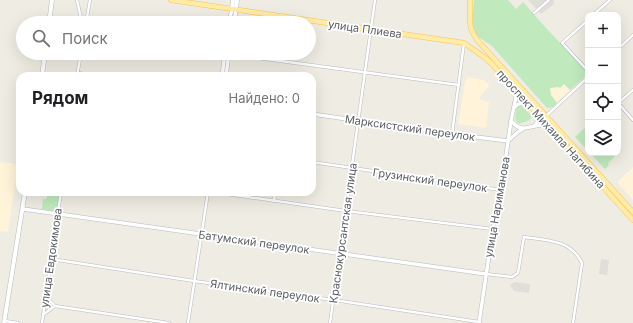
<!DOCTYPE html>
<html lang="ru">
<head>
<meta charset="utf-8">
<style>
	body { margin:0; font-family:Inter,sans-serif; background:#f6f6f6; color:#202124 }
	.controls { position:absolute; right:12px; top:12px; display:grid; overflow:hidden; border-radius:8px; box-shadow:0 4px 16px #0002 }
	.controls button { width:36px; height:36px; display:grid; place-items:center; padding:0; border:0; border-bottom:1px solid #e0e0e0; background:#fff; color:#202124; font:20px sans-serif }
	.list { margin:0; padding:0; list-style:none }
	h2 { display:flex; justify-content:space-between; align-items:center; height:52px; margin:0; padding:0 16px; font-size:17px }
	h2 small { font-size:13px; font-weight:400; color:#757577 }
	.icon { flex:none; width:22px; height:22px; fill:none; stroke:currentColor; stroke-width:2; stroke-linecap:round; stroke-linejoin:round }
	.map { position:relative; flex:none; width:633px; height:323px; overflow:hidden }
	.search { position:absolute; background:#fff; box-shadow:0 4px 16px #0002; left:16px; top:16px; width:300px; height:44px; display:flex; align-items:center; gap:10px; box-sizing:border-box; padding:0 14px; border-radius:22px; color:#757577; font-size:15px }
	.panel { position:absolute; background:#fff; box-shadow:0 4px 16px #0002; left:16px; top:72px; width:300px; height:124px; border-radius:12px }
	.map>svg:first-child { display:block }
</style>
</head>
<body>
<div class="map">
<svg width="633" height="323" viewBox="0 0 633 323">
	<rect width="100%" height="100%" fill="#efece3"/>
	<g fill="#fff4d9">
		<polygon points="467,77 484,80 489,84 488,85 489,86 484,92 479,99 489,102 486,128 458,124 465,82 466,81"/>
		<polygon points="564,84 570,90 557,102 550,95 550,88 559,87"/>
		<polygon points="0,162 18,164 8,232 0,231"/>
		<polygon points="633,167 633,200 617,182"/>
	</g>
	<g fill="#e0ded8">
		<polygon points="528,0 554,0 554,4 541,14"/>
		<polygon points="601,259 609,260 607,275 599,274"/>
		<polygon points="515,282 530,284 529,293 514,291 510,285"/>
	</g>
	<g fill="#c0e9be">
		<polygon points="474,0 508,0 516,9 523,2 546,28 588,72 588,74 570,90 564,84 560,88 558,87 550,88 551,95 557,103 553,107 547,108 492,46 474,34 472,26"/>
		<path d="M 521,105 L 531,115 L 531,117 L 530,120 L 519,124 C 513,121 516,113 517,107 Z"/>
		<polygon points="588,125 588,151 575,137"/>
		<polygon points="618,145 622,150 608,163 609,165 605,169 590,153 618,153"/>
		<polygon points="42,192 59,192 59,194 57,209 54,211 42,209 43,199 46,199 47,196 42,195"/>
	</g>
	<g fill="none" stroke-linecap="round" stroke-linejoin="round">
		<g stroke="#b6babf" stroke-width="3.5">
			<g id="minor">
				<polyline points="77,0 82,23"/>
				<polyline points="534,13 549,0"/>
				<polyline points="593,15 610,0"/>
				<polyline points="588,20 562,43 588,71"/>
				<polyline points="86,23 90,0"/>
				<polyline points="618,49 633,35"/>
				<polyline points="229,54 459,85"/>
				<polyline points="78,73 102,76"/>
				<polyline points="77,76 81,53"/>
				<polyline points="633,90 618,103 633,120"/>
				<polyline points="546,116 588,77"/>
				<polyline points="452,134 464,43"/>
				<polyline points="312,162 501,190"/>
				<polyline points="213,192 346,211 493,229"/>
				<polyline points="274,201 275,192"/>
				<polyline points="51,259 194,281 334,300 479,322"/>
				<path d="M 486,274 L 512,277 L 518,273 L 524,237 C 547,240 571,240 582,263 L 573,323"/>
				<polyline points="55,306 169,323"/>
				<polyline points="44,314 55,306 46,297"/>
				<polyline points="5,321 18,323"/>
				<polyline points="42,323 61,192"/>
				<polyline points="188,323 208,192"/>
				<polyline points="330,323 375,0"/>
			</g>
		</g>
		<g stroke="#b6babf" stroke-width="4.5">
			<g id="tertiary">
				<polyline points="229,23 232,9"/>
				<polyline points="234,23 236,9"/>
				<polyline points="222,76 225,53"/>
				<polyline points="226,76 229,53"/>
				<path d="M 514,108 C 518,103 522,103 528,103"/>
				<polyline points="312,114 452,134 508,141"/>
				<path d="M 511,121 C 519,130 523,129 534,126 C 539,125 543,126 547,126"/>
				<polyline points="535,126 537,122 539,114"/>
				<polyline points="509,140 518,132 523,129"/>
				<polyline points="23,209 486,274"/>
				<polyline points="479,323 493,229 501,190 511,121 517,92"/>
			</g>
		</g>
		<g stroke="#b7bbc1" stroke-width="5">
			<g id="secondary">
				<polyline points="232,9 233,0"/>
				<polyline points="236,9 237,0"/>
				<polyline points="49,23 52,0"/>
				<polyline points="42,76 45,53"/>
				<polyline points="4,323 25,192"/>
			</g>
		</g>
		<g stroke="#fcc250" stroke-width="5.5">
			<g id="primary">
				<polyline points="171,0 464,43 484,57 492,64 633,220"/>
				<path d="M 470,0 C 472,18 465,23 478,41 L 633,212"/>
			</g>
		</g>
		<use href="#minor" stroke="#fff" stroke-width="2.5"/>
		<use href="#tertiary" stroke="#fff" stroke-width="3.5"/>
		<use href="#secondary" stroke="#fff" stroke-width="4"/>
		<use href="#primary" stroke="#ffeca9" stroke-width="4.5"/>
	</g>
	<g text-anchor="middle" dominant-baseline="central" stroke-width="3.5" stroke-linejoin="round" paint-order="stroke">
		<g font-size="11" fill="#5b6065" stroke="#fff">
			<text transform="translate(365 29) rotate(8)">улица Плиева</text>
			<text transform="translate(410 128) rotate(8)">Марксистский переулок</text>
			<text transform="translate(551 129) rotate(48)">проспект Михаила Нагибина</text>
			<text transform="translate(430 180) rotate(8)">Грузинский переулок</text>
			<text transform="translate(497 207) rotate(-80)">улица Нариманова</text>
			<text transform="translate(343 233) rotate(-82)">Краснокурсантская улица</text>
			<text transform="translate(254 242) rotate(8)">Батумский переулок</text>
			<text transform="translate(51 258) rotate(-82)">улица Евдокимова</text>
			<text transform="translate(265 291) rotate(8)">Ялтинский переулок</text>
		</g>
	</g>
</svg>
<div class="controls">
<button>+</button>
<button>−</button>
<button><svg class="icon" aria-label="locate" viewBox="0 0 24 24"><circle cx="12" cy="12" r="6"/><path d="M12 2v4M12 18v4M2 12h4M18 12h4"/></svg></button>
<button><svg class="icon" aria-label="layers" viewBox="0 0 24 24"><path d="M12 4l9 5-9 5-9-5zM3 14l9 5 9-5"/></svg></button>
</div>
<div class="search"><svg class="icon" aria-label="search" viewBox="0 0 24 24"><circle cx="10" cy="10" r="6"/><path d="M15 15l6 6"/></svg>Поиск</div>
<section class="panel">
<h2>Рядом<small>Найдено: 0</small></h2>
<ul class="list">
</ul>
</section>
</div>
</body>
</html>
